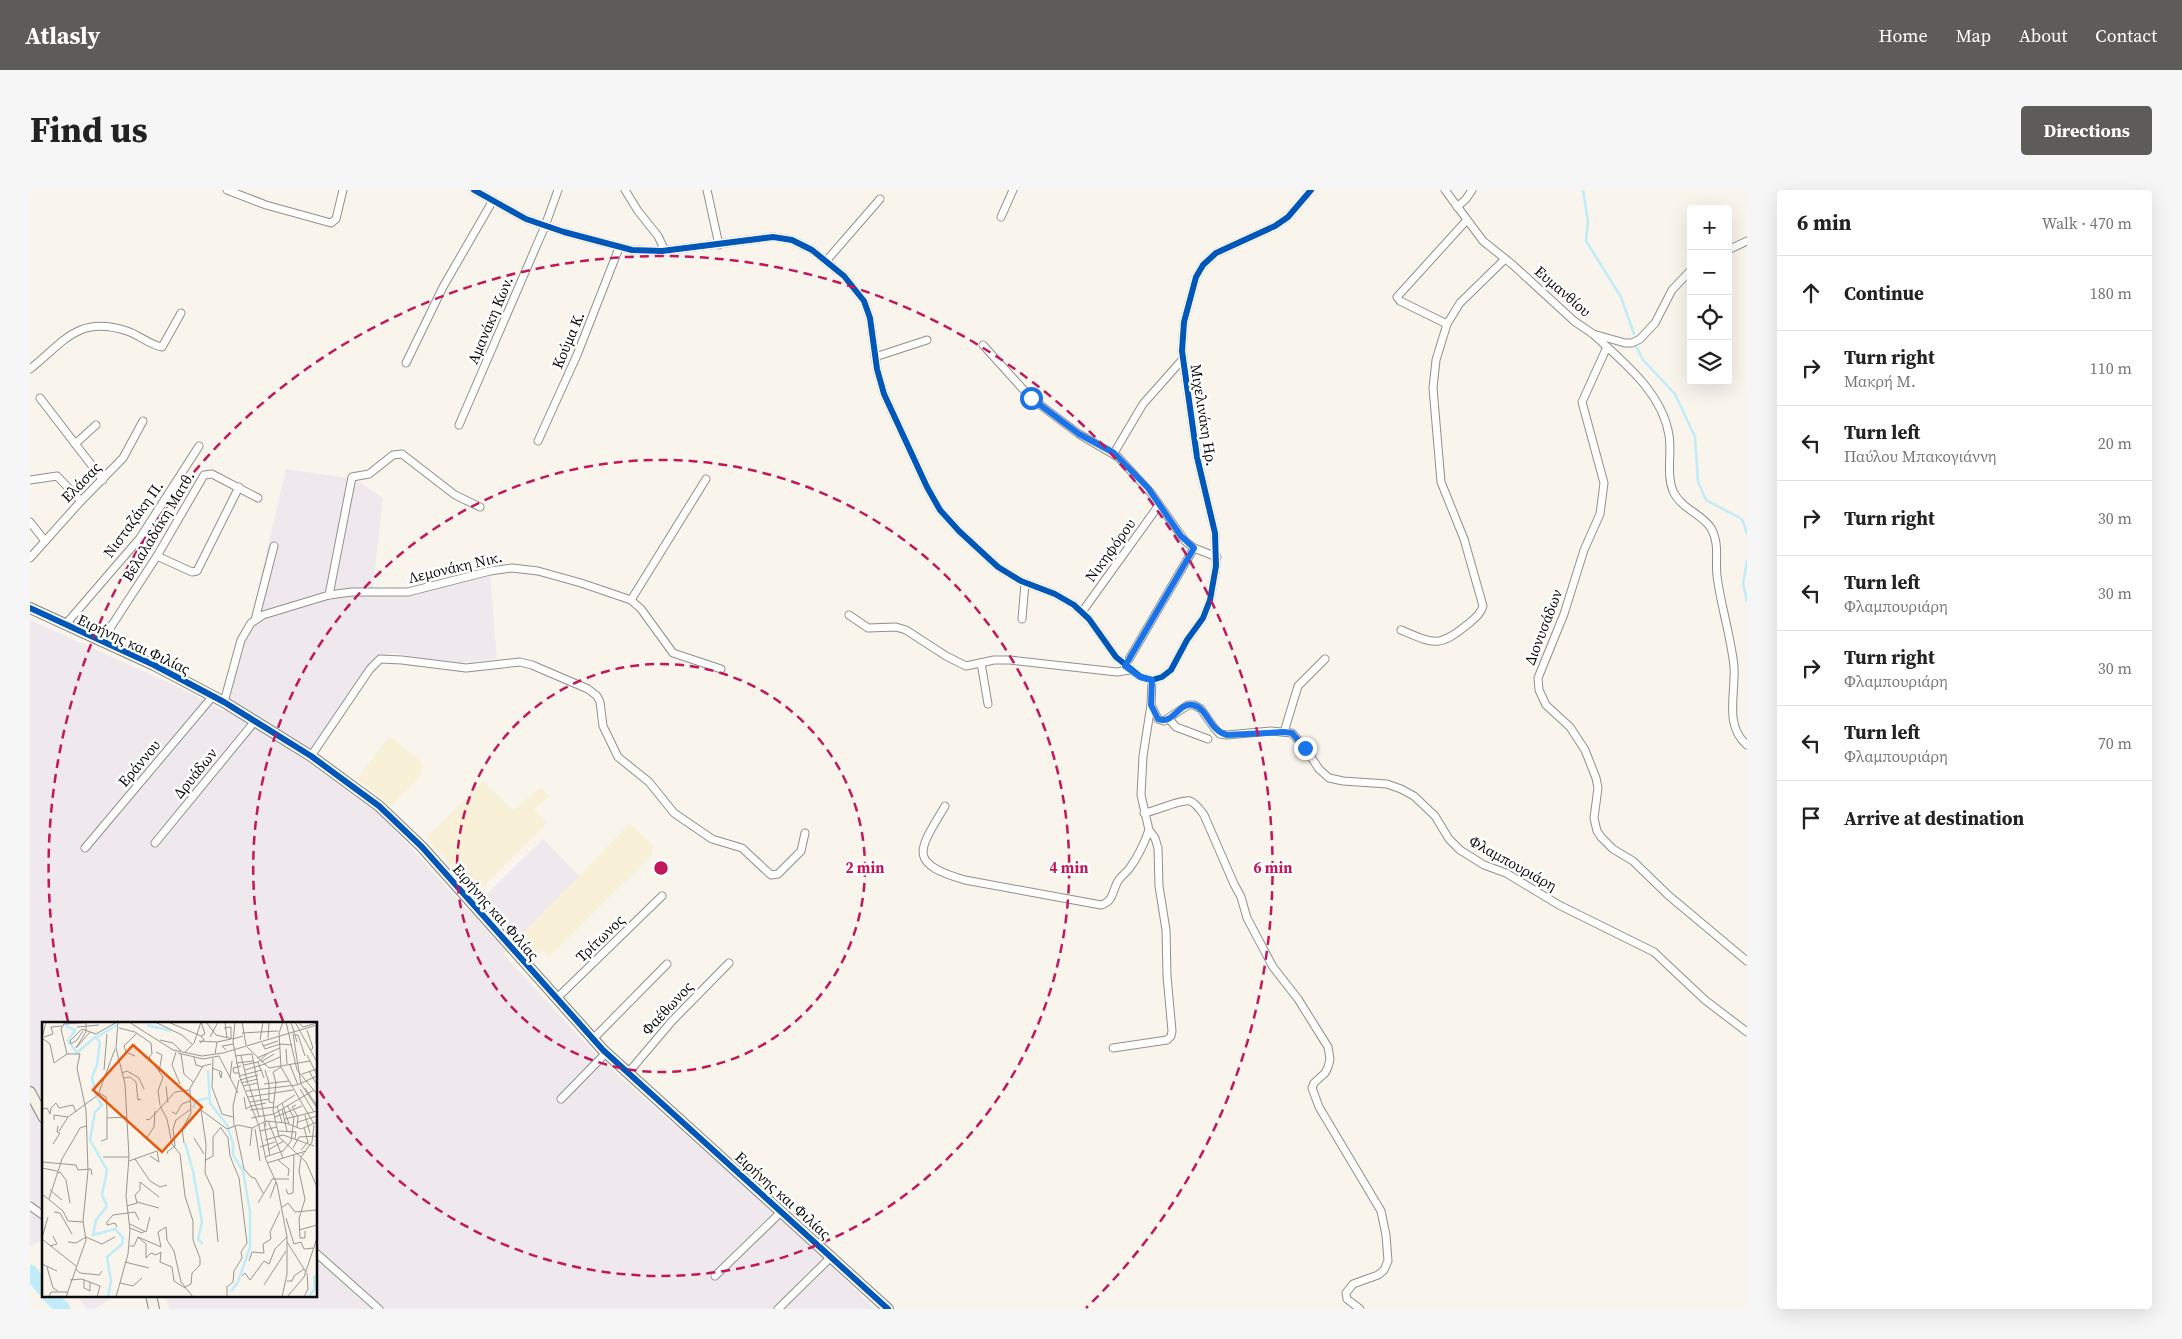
<!DOCTYPE html>
<html lang="en">
<head>
<meta charset="utf-8">
<style>
	body { margin:0; font-family:"Source Serif 4",serif; background:#f6f6f6; color:#222 }
	.controls { position:absolute; right:15px; top:15px; display:grid; overflow:hidden; border-radius:5px; box-shadow:0 5px 20px #0002 }
	.controls button { width:45px; height:45px; display:grid; place-items:center; padding:0; border:0; border-bottom:1px solid #e0e0e0; background:#fff; color:#222; font:25px sans-serif }
	.stop { position:absolute; width:15px; height:15px; margin:-11px; border:4px solid #1a73e8; border-radius:50%; background:#fff }
	.stop.end { background:#1a73e8; border-color:#fff; box-shadow:0 1px 5px #0008 }
	.list { margin:0; padding:0; list-style:none }
	h2 { display:flex; justify-content:space-between; align-items:center; height:65px; margin:0; padding:0 20px; font-size:21px }
	h2 small { font-size:16px; font-weight:400; color:#767676 }
	.list li { display:grid; grid-template-columns:32px 1fr auto; gap:15px; align-items:center; box-sizing:border-box; height:75px; padding:0 20px; border-top:1px solid #e0e0e0 }
	.list b { display:block; font-size:19px; white-space:nowrap }
	.list p { margin:0; font-size:16px; white-space:nowrap; color:#767676 }
	.list em { font-size:16px; font-style:normal; color:#767676 }
	.icon { flex:none; width:28px; height:28px; fill:none; stroke:currentColor; stroke-width:2; stroke-linecap:round; stroke-linejoin:round }
	.map { position:relative; flex:none; width:1717px; height:1119px; overflow:hidden; border-radius:5px }
	header { display:flex; align-items:center; gap:30px; box-sizing:border-box; height:70px; padding:0 25px; background:#5e5c59; color:#fff }
	header strong { font-size:24px }
	nav { display:flex; gap:28px; margin-inline-start:auto; font-size:18px }
	.intro { display:flex; align-items:center; justify-content:space-between; box-sizing:border-box; height:120px; padding:0 30px }
	h1 { margin:0; font-size:35px }
	.button { padding:12px 22px; border-radius:5px; background:#5e5c59; color:#fff; font-size:18px; font-weight:700 }
	main { display:flex; gap:30px; padding:0 30px }
	aside { flex:1; background:#fff; border-radius:5px; box-shadow:0 5px 20px #0002 }
	.map>svg:first-child { display:block }
</style>
</head>
<body>
<header>
<strong>Atlasly</strong>
<nav><a>Home</a><a>Map</a><a>About</a><a>Contact</a></nav>
</header>
<div class="intro"><h1>Find us</h1><a class="button">Directions</a></div>
<main>
<div class="map">
<svg width="1717" height="1119" viewBox="0 0 1717 1119">
	<rect width="100%" height="100%" fill="#f9f5ed"/>
	<g fill="#efe8ec">
		<polygon points="256,279 325,289 353,308 342,406 380,404 460,386 467,469 425,473 363,463 345,468 334,481 275,570 354,628 439,722 513,649 549,686 473,764 561,859 592,889 768,1043 845,1119 139,1119 135,1105 286,1105 286,833 14,833 14,1049 0,1057 0,430 146,496 194,521 212,457 220,440 226,433 229,422 222,425"/>
		<polygon points="47,1105 85,1105 65,1119 57,1119"/>
	</g>
	<g fill="#f8f1d7">
		<polygon points="360,546 391,572 393,577 391,584 361,616 327,589"/>
		<polygon points="453,591 483,620 511,597 519,606 504,620 517,633 447,703 396,648"/>
		<polygon points="600,633 623,656 622,665 519,767 512,760 502,769 486,751"/>
	</g>
	<g fill="none" stroke-linecap="round" stroke-linejoin="round">
		<g stroke="#c0ebf8" stroke-width="2.5">
			<polyline points="1553,0 1558,32 1556,51 1591,107 1604,144"/>
			<polyline points="1606,156 1613,170 1645,204 1665,247 1668,292 1676,310 1712,329 1717,344"/>
			<polyline points="1717,371 1713,393 1717,411"/>
		</g>
		<g stroke="#c0ebf8" stroke-width="15">
			<polyline points="0,1082 14,1099"/>
			<polyline points="19,1105 33,1119"/>
		</g>
		<g stroke="#92908c" stroke-width="9">
			<g id="street">
				<polyline points="197,0 236,15 301,33 306,29 313,0"/>
				<polyline points="444,0 496,29 534,42 602,60 632,61 743,47 762,50 782,60 814,86 834,111 840,128 847,179 854,204 897,297 910,320 929,341 968,377 991,391 1025,404 1044,415 1059,429 1086,467 1111,487 1122,490 1132,487 1141,480 1157,450 1173,428 1180,410 1186,376 1185,343 1167,267 1152,161 1154,132 1166,87 1173,75 1186,63 1245,36 1258,27 1281,0"/>
				<polyline points="595,0 608,21 628,46 635,61"/>
				<polyline points="677,0 689,55"/>
				<polyline points="1415,0 1453,51 1483,75 1544,131 1563,144 1595,153 1602,153 1610,149 1625,133 1642,100 1661,80"/>
				<polyline points="1427,17 1436,9 1442,0"/>
				<polyline points="971,27 983,0"/>
				<polyline points="1698,60 1717,51"/>
				<polyline points="797,70 850,9"/>
				<polyline points="1417,134 1370,111 1367,107 1436,31"/>
				<path d="M 1563,144 C 1593,172 1632,202 1639,245 C 1642,263 1636,284 1643,301 C 1651,319 1671,323 1681,338 C 1690,354 1685,370 1687,386 C 1690,410 1697,433 1701,457 C 1703,467 1705,477 1704,487 C 1704,510 1696,537 1717,555"/>
				<polyline points="953,155 1001,208 1049,244 1088,267 1121,303 1155,351 1164,358 1187,367"/>
				<polyline points="1577,157 1552,212 1574,293 1570,324 1554,360 1534,424 1508,488 1509,500 1516,515 1540,537 1555,560 1566,588 1568,598 1564,628 1567,641 1571,647 1583,659 1603,671 1638,705 1717,771"/>
				<polyline points="845,167 897,150"/>
				<polyline points="376,173 413,97 462,12"/>
				<path d="M 0,179 C 34,152 48,125 97,141 C 109,145 120,155 132,157 L 151,123"/>
				<polyline points="10,208 73,290"/>
				<polyline points="429,235 515,36 528,0"/>
				<polyline points="508,251 547,165 589,58"/>
				<polyline points="45,254 66,235"/>
				<polyline points="1084,263 1113,214 1152,170"/>
				<polyline points="0,290 27,286 51,311"/>
				<polyline points="0,332 15,351"/>
				<polyline points="127,366 162,382 167,381 209,297"/>
				<polyline points="0,368 51,311 93,268 113,231"/>
				<polyline points="299,405 322,287 339,284 363,265 372,264 425,305 450,317"/>
				<polyline points="601,410 676,289"/>
				<polyline points="1052,422 1129,315"/>
				<polyline points="819,425 838,438 866,437 876,440 916,466 936,476 964,470 980,470 1087,482 1100,480"/>
				<polyline points="992,429 995,393"/>
				<polyline points="225,430 244,356"/>
				<polyline points="35,435 110,348 169,256"/>
				<path d="M 1371,440 C 1404,454 1409,458 1438,434 C 1444,429 1451,424 1453,416 L 1434,349 L 1411,292 L 1403,198 L 1406,170 L 1417,134 L 1430,113 L 1475,69"/>
				<polyline points="71,452 127,366 174,285 182,284 228,308"/>
				<polyline points="951,473 958,514"/>
				<polyline points="1095,476 1164,358"/>
				<polyline points="194,512 211,450 221,433 233,425 299,405 322,402 378,402 460,381 482,378 508,381 551,393 601,410 611,419 643,463 691,479"/>
				<polyline points="1121,515 1128,529 1134,531 1158,515 1164,515 1171,519 1185,539 1190,544 1197,545 1241,541 1262,543 1275,558 1289,579 1299,588 1313,591 1357,594 1371,599 1384,606 1405,626 1419,649 1430,660 1454,675 1476,683 1529,715 1624,762 1675,810 1717,842"/>
				<polyline points="1139,529 1146,537 1178,549"/>
				<polyline points="1254,542 1268,496 1295,469"/>
				<polyline points="281,566 340,479 350,469 372,470 436,478 490,472 502,475 558,499 567,506 570,512 573,536 588,567 619,592 644,623 682,649 712,658 741,685 748,684 771,661 775,643"/>
				<path d="M 915,616 C 890,659 875,673 935,690 L 1071,715 C 1084,711 1082,701 1088,691 C 1091,686 1096,683 1099,679 C 1108,667 1114,654 1119,640"/>
				<path d="M 1114,623 C 1126,621 1151,609 1160,611 C 1166,613 1171,621 1174,625 L 1204,694 L 1211,707 L 1217,728 L 1243,777 L 1268,809 L 1298,857 L 1300,869 L 1298,877 L 1295,883 L 1284,893 L 1282,898 L 1289,917 L 1351,1021 L 1356,1045 L 1358,1071 L 1354,1080 L 1348,1085 L 1323,1094 L 1316,1103 L 1317,1109 L 1330,1119"/>
				<polyline points="125,653 225,531"/>
				<polyline points="55,658 183,506"/>
				<polyline points="526,809 632,706"/>
				<polyline points="563,849 637,774"/>
				<polyline points="1083,858 1137,850 1141,846 1142,841 1137,786 1136,740 1129,696 1128,658 1125,648 1119,640 1111,605 1113,566 1121,515 1122,490"/>
				<polyline points="598,883 642,831 699,773"/>
				<polyline points="531,909 576,863"/>
				<polyline points="0,1016 14,1026"/>
				<polyline points="286,1063 349,1119"/>
				<polyline points="685,1086 752,1021"/>
				<polyline points="748,1119 802,1066"/>
			</g>
		</g>
		<g stroke="#888683" stroke-width="12">
			<g id="secondary">
				<polyline points="0,418 124,475 194,512 281,566 349,616 392,657 573,860 858,1119"/>
				<polyline points="0,902 14,928"/>
				<polyline points="121,1105 124,1119"/>
			</g>
		</g>
		<use href="#street" stroke="#fefefc" stroke-width="7"/>
		<use href="#secondary" stroke="#f4f1e7" stroke-width="10"/>
		<g stroke="#fff" stroke-width="9">
			<g id="cycleway">
				<polyline points="444,0 496,29 534,42 602,60 632,61 743,47 762,50 782,60 814,86 834,111 840,128 847,179 854,204 897,297 910,320 929,341 968,377 991,391 1025,404 1044,415 1059,429 1086,467 1111,487 1122,490 1132,487 1141,480 1157,450 1173,428 1180,410 1186,376 1185,343 1167,267 1152,161 1154,132 1166,87 1173,75 1186,63 1245,36 1258,27 1281,0"/>
				<polyline points="0,418 124,475 194,512 281,566 349,616 392,657 573,860 858,1119"/>
			</g>
		</g>
		<use href="#cycleway" stroke="#0057b8" stroke-width="6"/>
	</g>
	<g fill="none" stroke-linecap="round" stroke-linejoin="round">
		<path stroke="#1a73e8" stroke-width="6" d="M 1001,208 L 1049,244 L 1084,263 L 1118,298 L 1151,346 L 1164,358 L 1095,476 L 1110,487 L 1122,490 L 1121,515 L 1128,529 C 1144,535 1148,512 1163,515 C 1178,518 1179,541 1197,545 L 1254,542 L 1262,543 L 1275,558"/>
	</g>
	<g fill="none" stroke="#c2185b" stroke-width="2.5" stroke-dasharray="9 6">
		<circle cx="631" cy="678" r="204"/>
		<path d="M253 831A408 408 0 1 1 287 897"/>
		<path d="M38 831A612 612 0 1 1 1056 1118"/>
	</g>
	<g text-anchor="middle" dominant-baseline="central" stroke-width="5" stroke-linejoin="round" paint-order="stroke">
		<g font-size="15" fill="#0a0a0a" stroke="#fff">
			<text transform="translate(1533 101) rotate(41)">Ευμανθίου</text>
			<text transform="translate(460 130) rotate(-67)">Αμανάκη Κων.</text>
			<text transform="translate(538 150) rotate(-67)">Κούμα Κ.</text>
			<text transform="translate(1174 225) rotate(81)">Μιχελινάκη Ηρ.</text>
			<text transform="translate(51 292) rotate(-46)">Ελάσας</text>
			<text transform="translate(103 329) rotate(-54)">Νισταζάκη Π.</text>
			<text transform="translate(128 336) rotate(-59)">Βελαλαδάκη Ματθ.</text>
			<text transform="translate(1080 360) rotate(-54)">Νικηφόρου</text>
			<text transform="translate(425 377) rotate(-13)">Λεμονάκη Νικ.</text>
			<text transform="translate(1513 437) rotate(-69)">Διονυσάδων</text>
			<text transform="translate(104 454) rotate(25)">Ειρήνης και Φιλίας</text>
			<text transform="translate(109 573) rotate(-50)">Εράννου</text>
			<text transform="translate(165 583) rotate(-51)">Δρυάδων</text>
			<text transform="translate(1483 673) rotate(29)">Φλαμπουριάρη</text>
			<text transform="translate(466 722) rotate(49)">Ειρήνης και Φιλίας</text>
			<text transform="translate(570 748) rotate(-44)">Τρίτωνος</text>
			<text transform="translate(637 818) rotate(-47)">Φαέθωνος</text>
			<text transform="translate(753 1005) rotate(42)">Ειρήνης και Φιλίας</text>
		</g>
	</g>
	<g transform="translate(12 832)">
		<rect width="275" height="275" fill="#f9f5ed"/>
		<path fill="none" stroke="#c0ebf8" stroke-width="2.5" d="M 24,0 L 25,5 L 33,8 L 26,19 L 35,31 L 53,15 L 58,20 L 55,43 L 50,55 L 54,74M 105,3 L 129,9M 55,15 L 75,3M 166,48 L 168,81 L 185,103 L 191,122 L 191,133 L 201,149 L 208,190 L 208,225 L 196,260 L 189,269M 55,75 L 60,83 L 53,90 L 48,118 L 65,148 L 60,173 L 65,184 L 54,198 L 51,213 L 73,207 L 81,216 L 80,222 L 65,235 L 69,259 L 66,275M 151,86 L 154,79 L 166,76M 141,110 L 147,96M 143,121 L 151,149 L 160,200 L 156,217 L 161,222M 266,275 L 273,267 L 272,256 L 275,253"/>
		<path fill="none" stroke="#999792" stroke-width="1" d="M 23,0 L 19,7 L 25,32M 87,0 L 131,28 L 160,34 L 181,31 L 275,3M 113,0 L 140,13 L 150,22M 126,0 L 159,14 L 162,18 L 158,21M 164,0 L 174,13 L 191,17 L 201,14M 183,0 L 185,16M 193,0 L 191,20 L 198,56 L 217,104 L 224,138 L 235,162 L 245,215 L 245,252 L 240,275M 200,0 L 204,23M 241,0 L 237,11 L 239,45 L 272,102M 244,0 L 255,48 L 275,72M 249,0 L 255,20M 253,0 L 275,40M 257,1 L 261,5 L 275,1M 22,2 L 54,0M 35,5 L 57,3M 77,6 L 93,10 L 109,21 L 110,32 L 107,35 L 121,55 L 116,69 L 118,83M 182,6 L 189,5 L 189,16M 40,7 L 54,12 L 75,0M 265,8 L 271,26 L 268,28M 200,11 L 236,9M 251,12 L 259,62 L 275,86M 253,13 L 256,13 L 263,34M 159,14 L 163,12 L 159,0M 2,15 L 11,12 L 9,5 L 20,4M 168,15 L 176,0M 0,16 L 8,22 L 12,41 L 25,32 L 38,32 L 35,46 L 44,88 L 46,149 L 41,199 L 44,218 L 24,275M 0,16 L 4,0M 226,16 L 227,0M 118,18 L 131,21 L 139,29M 218,18 L 221,0M 28,19 L 40,7M 28,19 L 29,22 L 35,18 L 41,9M 157,19 L 175,20M 220,21 L 223,27 L 238,22 L 250,23M 274,22 L 274,5M 221,24 L 236,19M 205,25 L 227,46M 34,26 L 44,10 L 44,1M 34,26 L 48,10M 244,27 L 245,42M 184,28 L 180,24 L 192,22M 114,30 L 120,33 L 117,50M 134,30 L 130,43 L 138,62M 143,30 L 152,21 L 159,0M 136,31 L 161,37 L 177,34 L 196,71M 139,32 L 142,52 L 151,60M 173,32 L 175,20 L 189,17M 265,33 L 275,53M 93,34 L 84,30 L 82,24 L 95,11M 193,34 L 210,32 L 224,104M 199,34 L 206,62M 152,35 L 154,43 L 161,45M 171,36 L 170,65 L 180,92 L 191,95M 215,36 L 238,26M 216,40 L 222,56M 219,40 L 232,32M 194,41 L 211,39M 222,42 L 238,35M 202,43 L 216,40 L 225,32M 248,43 L 256,63M 239,45 L 231,50 L 234,61 L 231,88 L 237,115 L 264,140 L 275,165M 170,46 L 180,50 L 179,56 L 177,50M 227,46 L 268,39M 62,48 L 65,12M 203,48 L 223,42M 223,48 L 227,61 L 227,80 L 232,81M 267,49 L 275,63M 80,51 L 85,49 L 97,56 L 102,67M 197,51 L 192,51 L 191,46 L 199,44M 260,52 L 275,47M 197,54 L 220,48M 82,56 L 88,55 L 94,60 L 96,78 L 99,77M 188,56 L 190,39M 198,58 L 216,53M 199,61 L 216,57M 222,62 L 247,59M 207,63 L 217,94M 124,64 L 126,81M 201,64 L 216,61M 263,66 L 275,84M 258,67 L 272,90M 204,69 L 255,63 L 275,54M 57,71 L 64,75 L 65,89 L 65,117 L 59,119M 202,75 L 204,87 L 209,84M 206,75 L 251,68M 208,80 L 227,77M 240,81 L 247,102M 254,83 L 250,85 L 256,95 L 255,105M 0,84 L 0,106M 118,84 L 125,97 L 130,122 L 138,132 L 143,174 L 151,199 L 151,218 L 158,236 L 158,243 L 150,251 L 149,262 L 143,265M 209,84 L 224,81M 235,84 L 240,100M 0,87 L 5,86 L 8,92 L 9,86 L 14,81 L 17,86 L 31,83 L 34,90M 240,87 L 245,109M 159,88 L 164,122 L 163,151 L 171,168 L 176,220M 159,88 L 185,107 L 196,103 L 210,106M 208,88 L 234,85 L 253,73M 130,90 L 134,92 L 140,82 L 148,79M 263,93 L 268,111M 26,95 L 56,73 L 73,27M 233,95 L 260,84M 65,96 L 85,95M 209,96 L 232,92 L 272,68M 104,97 L 107,98 L 133,70 L 147,68 L 161,44 L 169,42M 243,97 L 275,89M 12,98 L 12,93 L 26,95 L 17,109M 226,99 L 241,136M 256,100 L 275,94M 222,101 L 228,134M 192,104 L 191,84 L 197,58M 193,104 L 202,147 L 209,155 L 213,156 L 221,171M 179,106 L 186,116 L 188,134 L 197,156 L 205,221 L 199,230 L 200,236 L 192,249 L 191,260 L 185,265 L 185,275M 210,106 L 224,99 L 244,101 L 259,107 L 275,100M 213,107 L 218,139M 218,109 L 235,105M 236,109 L 254,110 L 253,117M 152,116 L 162,132M 104,117 L 112,105 L 113,89M 223,118 L 241,113 L 272,124M 142,121 L 140,107 L 149,91 L 148,68M 11,122 L 18,111 L 15,110 L 16,104M 208,124 L 210,106M 218,125 L 233,120M 251,126 L 257,115 L 275,114M 226,128 L 242,119M 259,128 L 266,120 L 262,106M 126,132 L 125,130 L 133,124 L 131,107 L 134,98 L 149,87M 61,135 L 87,135M 223,135 L 241,129 L 249,119 L 252,96 L 245,83M 259,135 L 270,120 L 272,103M 259,136 L 257,149 L 263,177 L 257,197 L 258,216 L 263,216 L 263,209M 93,137 L 108,159 L 118,165 L 125,163M 164,138 L 171,134 L 171,115 L 179,105M 236,138 L 247,147 L 246,154M 87,139 L 115,129 L 117,140 L 108,134M 0,140 L 34,143 L 36,148 L 49,147 L 50,153M 225,141 L 264,129M 0,146 L 15,149M 15,151 L 18,150 L 24,158 L 28,181M 231,157 L 247,157M 244,167 L 246,172 L 251,171 L 252,133M 8,168 L 20,178M 0,172 L 21,189 L 26,199 L 41,200M 228,176 L 234,160M 7,177 L 20,137 L 38,106 L 44,104M 95,180 L 117,186M 216,181 L 231,156M 85,184 L 95,181 L 93,173 L 98,168 L 98,160 L 117,175M 239,186 L 246,181 L 253,190 L 275,188M 12,190 L 18,191 L 30,212M 86,191 L 93,190 L 97,198M 244,196 L 252,222 L 259,220 L 262,227 L 272,226M 88,202 L 104,210 L 108,195M 75,205 L 73,201 L 65,203 L 65,200 L 71,193 L 86,191M 88,206 L 100,211 L 103,209M 257,208 L 275,203M 96,215 L 119,225 L 116,210 L 124,205 L 125,218 L 132,229 L 139,260 L 151,275M 0,216 L 6,195M 0,217 L 34,244M 26,220 L 34,221 L 44,215 L 60,222 L 73,215M 245,220 L 264,250M 8,224 L 15,222 L 11,214M 88,224 L 92,224 L 96,215 L 104,222 L 104,236 L 109,231 L 114,233 L 119,230 L 118,240 L 130,245 L 132,259 L 143,266M 207,239 L 210,230 L 222,231 L 221,222 L 229,217 L 228,210 L 238,189M 83,240 L 107,246M 0,242 L 15,249M 5,245 L 11,266 L 16,269M 34,247 L 38,251 L 57,253 L 60,249M 200,254 L 203,251 L 208,258 L 222,239 L 227,242 L 233,227 L 245,215M 28,258 L 40,257 L 58,264 L 55,275M 42,258 L 42,266 L 48,269 L 48,260M 245,259 L 250,259 L 252,254 L 262,247M 78,261 L 91,264 L 100,256M 222,263 L 244,229M 7,275 L 9,270 L 25,270M 74,275 L 86,232 L 88,208 L 84,174 L 87,135 L 83,62 L 74,26 L 76,0M 245,275 L 262,255 L 275,216M 262,275 L 266,267 L 265,251"/>
		<path fill="#e8590c" fill-opacity="0.15" stroke="#e8590c" stroke-width="2.5" d="M 91,23 L 160,85 L 120,130 L 51,68 Z"/>
		<rect width="275" height="275" fill="none" stroke="#0a0a0a" stroke-width="2.5"/>
	</g>
	<circle cx="631" cy="678" r="8" fill="#c2185b" stroke="#fff" stroke-width="2.5"/>
	<g font-size="15" text-anchor="middle" font-weight="bold" fill="#c2185b" stroke="#fff" stroke-width="5" stroke-linejoin="round" paint-order="stroke">
		<text x="835" y="683">2 min</text>
		<text x="1039" y="683">4 min</text>
		<text x="1243" y="683">6 min</text>
	</g>
</svg>
<div class="controls">
<button>+</button>
<button>−</button>
<button><svg class="icon" aria-label="locate" viewBox="0 0 24 24"><circle cx="12" cy="12" r="6"/><path d="M12 2v4M12 18v4M2 12h4M18 12h4"/></svg></button>
<button><svg class="icon" aria-label="layers" viewBox="0 0 24 24"><path d="M12 4l9 5-9 5-9-5zM3 14l9 5 9-5"/></svg></button>
</div>
<div class="stop" style="left:1001px;top:208px"></div>
<div class="stop end" style="left:1275px;top:558px"></div>
</div>
<aside>
<h2>6 min<small>Walk · 470 m</small></h2>
<ul class="list">
<li><svg class="icon" aria-label="ahead" viewBox="0 0 24 24"><path d="M12 20V5M6 11l6-6 6 6"/></svg><div><b>Continue</b></div><em>180 m</em></li>
<li><svg class="icon" aria-label="right" viewBox="0 0 24 24"><path d="M7 20v-9h11M14 6l5 5-5 5"/></svg><div><b>Turn right</b><p>Μακρή Μ.</p></div><em>110 m</em></li>
<li><svg class="icon" aria-label="left" viewBox="0 0 24 24"><path d="M17 20v-9H6M10 6l-5 5 5 5"/></svg><div><b>Turn left</b><p>Παύλου Μπακογιάννη</p></div><em>20 m</em></li>
<li><svg class="icon" aria-label="right" viewBox="0 0 24 24"><path d="M7 20v-9h11M14 6l5 5-5 5"/></svg><div><b>Turn right</b></div><em>30 m</em></li>
<li><svg class="icon" aria-label="left" viewBox="0 0 24 24"><path d="M17 20v-9H6M10 6l-5 5 5 5"/></svg><div><b>Turn left</b><p>Φλαμπουριάρη</p></div><em>30 m</em></li>
<li><svg class="icon" aria-label="right" viewBox="0 0 24 24"><path d="M7 20v-9h11M14 6l5 5-5 5"/></svg><div><b>Turn right</b><p>Φλαμπουριάρη</p></div><em>30 m</em></li>
<li><svg class="icon" aria-label="left" viewBox="0 0 24 24"><path d="M17 20v-9H6M10 6l-5 5 5 5"/></svg><div><b>Turn left</b><p>Φλαμπουριάρη</p></div><em>70 m</em></li>
<li><svg class="icon" aria-label="arrive" viewBox="0 0 24 24"><path d="M6 21V4h12l-3 4 3 4H6"/></svg><div><b>Arrive at destination</b></div></li>
</ul>
</aside>
</main>
</body>
</html>
